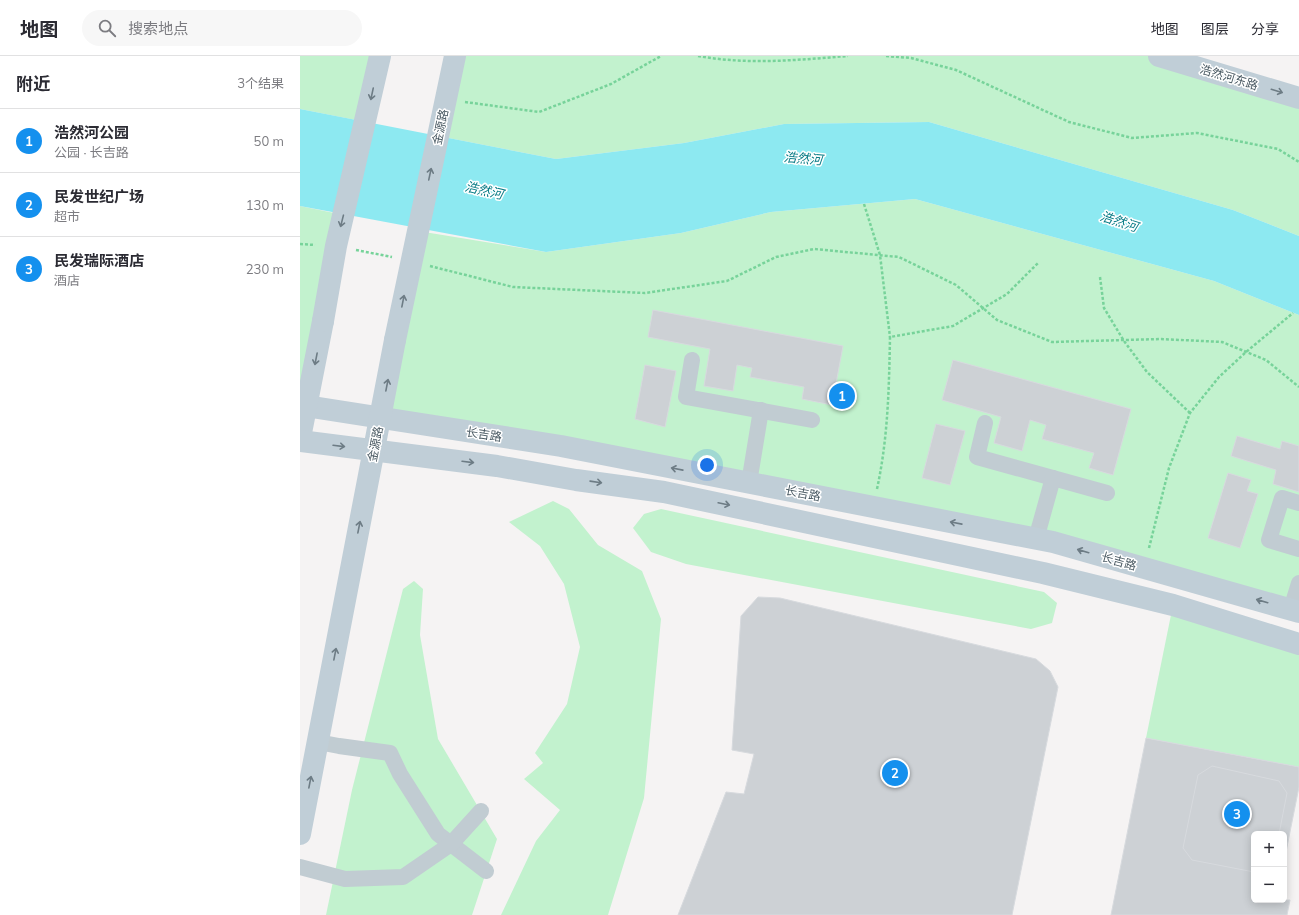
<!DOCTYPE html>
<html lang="zh">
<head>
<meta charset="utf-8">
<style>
	body { margin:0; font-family:Mulish,"Noto Sans SC",sans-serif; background:#f7f7f7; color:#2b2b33 }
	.controls { position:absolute; right:12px; bottom:12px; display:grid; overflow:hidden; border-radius:6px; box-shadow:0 2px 10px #0003 }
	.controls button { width:36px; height:36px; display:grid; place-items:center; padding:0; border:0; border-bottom:1px solid #e1e1e2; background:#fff; color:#2b2b33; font:20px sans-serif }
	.you { position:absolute; left:407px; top:409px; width:14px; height:14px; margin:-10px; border:3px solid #fff; border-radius:50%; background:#1a73e8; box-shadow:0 0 0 6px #1a73e833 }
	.badge { display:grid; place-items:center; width:26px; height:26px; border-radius:50%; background:#1490ee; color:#fff; font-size:13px; font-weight:700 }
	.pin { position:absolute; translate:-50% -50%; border:2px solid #fff; box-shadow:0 1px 4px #0006 }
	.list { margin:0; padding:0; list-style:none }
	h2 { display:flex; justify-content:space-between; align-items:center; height:52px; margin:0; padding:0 16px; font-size:17px }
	h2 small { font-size:13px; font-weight:400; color:#7c7c81 }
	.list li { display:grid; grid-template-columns:26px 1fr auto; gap:12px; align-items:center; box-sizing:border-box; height:64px; padding:0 16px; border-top:1px solid #e1e1e2 }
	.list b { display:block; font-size:15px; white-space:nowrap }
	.list p { margin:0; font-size:13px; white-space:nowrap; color:#7c7c81 }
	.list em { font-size:13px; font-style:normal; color:#7c7c81 }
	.icon { flex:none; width:22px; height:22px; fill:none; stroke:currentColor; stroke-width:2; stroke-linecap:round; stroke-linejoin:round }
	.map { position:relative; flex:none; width:999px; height:859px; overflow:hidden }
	header { display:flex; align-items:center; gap:24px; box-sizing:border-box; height:56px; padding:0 20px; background:#fff; border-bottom:1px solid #e1e1e2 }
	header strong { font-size:19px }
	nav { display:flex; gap:22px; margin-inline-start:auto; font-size:14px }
	.search { width:280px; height:36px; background:#f7f7f7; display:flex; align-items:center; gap:10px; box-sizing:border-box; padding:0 14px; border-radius:22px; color:#7c7c81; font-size:15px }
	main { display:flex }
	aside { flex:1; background:#fff }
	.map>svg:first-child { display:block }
</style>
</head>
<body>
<header>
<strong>地图</strong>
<div class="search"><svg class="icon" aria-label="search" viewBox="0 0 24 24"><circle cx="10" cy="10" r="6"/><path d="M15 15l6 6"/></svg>搜索地点</div>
<nav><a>地图</a><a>图层</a><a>分享</a></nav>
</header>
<main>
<aside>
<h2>附近<small>3个结果</small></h2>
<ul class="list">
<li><span class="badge">1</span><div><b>浩然河公园</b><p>公园 · 长吉路</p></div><em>50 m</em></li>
<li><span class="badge">2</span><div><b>民发世纪广场</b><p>超市</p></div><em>130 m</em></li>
<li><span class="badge">3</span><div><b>民发瑞际酒店</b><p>酒店</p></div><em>230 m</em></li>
</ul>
</aside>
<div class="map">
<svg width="999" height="859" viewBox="0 0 999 859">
	<rect width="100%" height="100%" fill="#f5f3f3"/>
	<g fill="#c2f2ce">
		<polygon points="0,0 80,0 66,66 0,53"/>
		<polygon points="155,0 859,0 999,42 999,180 933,154 629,66 484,68 384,87 256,103 138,80"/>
		<polygon points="615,143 914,225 999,259 999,556 753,486 80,361 118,175 246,196 381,177 471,156"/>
		<polygon points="0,150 44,159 0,349"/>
		<polygon points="253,445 269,453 298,489 342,515 361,563 344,742 308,859 201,859 236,785 260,754 224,723 243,707 235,697 267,648 280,591 264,528 240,490 209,466"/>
		<polygon points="361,453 744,536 757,547 752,567 731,573 386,508 351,496 333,472 344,458"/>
		<polygon points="114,525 123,533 120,579 138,683 197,783 172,859 26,859 52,734 103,533"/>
		<polygon points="873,549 999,588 999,711 846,682"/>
	</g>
	<polygon fill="#8de9f1" points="0,53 256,103 384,87 484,68 629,66 933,154 999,180 999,259 914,225 615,143 471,156 381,177 246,196 0,150"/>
	<g fill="#cdd1d5" stroke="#d7dade">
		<polygon points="353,254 543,290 532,349 502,343 504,331 450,321 452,312 437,309 433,335 404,330 410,293 348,281"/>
		<polygon points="653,304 831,353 813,419 789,412 794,397 742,383 746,369 730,364 722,395 694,387 701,361 642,344"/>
		<polygon points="345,309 376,315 365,371 335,363"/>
		<polygon points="636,368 665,375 650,429 622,422"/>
		<polygon points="937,380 980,393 982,385 999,390 999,436 973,428 976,414 931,400"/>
		<polygon points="928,417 951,424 947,435 958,438 940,492 908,482"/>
		<polygon points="458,541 480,542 736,603 750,615 758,631 712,859 378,859 426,736 444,738 454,698 432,694 441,560"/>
		<polygon points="846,682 999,711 999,731 984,806 984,778 954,778 954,844 990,844 987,859 811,859"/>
		<polygon points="912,710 979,725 987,737 979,778 954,778 954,816 892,804 883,792 898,719"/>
	</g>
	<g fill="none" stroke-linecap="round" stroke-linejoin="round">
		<g stroke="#77d39a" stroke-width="2.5" stroke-dasharray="3 2" stroke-linecap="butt">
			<path d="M 398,0 C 448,9 498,4 548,0"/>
			<polyline points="586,0 611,2 656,14 769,66 832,82 897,77 978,93 999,106"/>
			<polyline points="165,46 239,56 311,28 361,0"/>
			<polyline points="564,148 580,199 590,281"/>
			<polyline points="0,188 15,189"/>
			<polyline points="56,194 92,201"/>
			<polyline points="130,210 213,231 345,237 427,225 476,201 514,193 599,201 656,229 697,264 752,286 861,283 922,286 966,304 999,331"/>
			<polyline points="800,221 804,252 824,285 847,316 890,357"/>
			<path d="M 577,433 C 588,382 589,333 590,281 L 653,270 L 707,238 L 738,207"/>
			<polyline points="849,492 869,412 890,357 919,321 946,296 993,257"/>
		</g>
		<g stroke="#c1ccd2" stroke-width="16">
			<polyline points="392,304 386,341 512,364"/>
			<polyline points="685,367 677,401 807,437"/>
			<polyline points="449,427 461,354"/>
			<polyline points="999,447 982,442 969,484 999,493"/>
			<polyline points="736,483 753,422"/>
			<polyline points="991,553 999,527"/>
			<polyline points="18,686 39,690 90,697 100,718 138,778 186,815"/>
			<polyline points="0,811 45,823 103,821 151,788 181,755"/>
		</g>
		<g stroke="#c0ced7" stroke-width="22">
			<polyline points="859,0 999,42"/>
			<polyline points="0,349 261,390 753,486 999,556"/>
			<polyline points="0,382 23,265"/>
			<polyline points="0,385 197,410 276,424 364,436 743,517 873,549 999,588"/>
			<polyline points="0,778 95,284"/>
		</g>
		<g stroke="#c0ced7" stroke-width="22">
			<polyline points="23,265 36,190 80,0"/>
			<polyline points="95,284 155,0"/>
		</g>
	</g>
	<defs><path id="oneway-shaft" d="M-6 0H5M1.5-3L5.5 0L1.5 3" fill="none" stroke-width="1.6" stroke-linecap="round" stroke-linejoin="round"/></defs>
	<g stroke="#6d7c85">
		<use href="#oneway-shaft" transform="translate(977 35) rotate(17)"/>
		<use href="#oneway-shaft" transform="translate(72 38) rotate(102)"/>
		<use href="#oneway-shaft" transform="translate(130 118) rotate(-78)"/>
		<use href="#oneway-shaft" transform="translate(42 165) rotate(104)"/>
		<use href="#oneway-shaft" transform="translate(103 245) rotate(-79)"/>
		<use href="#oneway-shaft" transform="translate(16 303) rotate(101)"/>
		<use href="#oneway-shaft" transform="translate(87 329) rotate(-79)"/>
		<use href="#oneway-shaft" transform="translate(39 390) rotate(7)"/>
		<use href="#oneway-shaft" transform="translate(168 406) rotate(7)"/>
		<use href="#oneway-shaft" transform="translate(377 413) rotate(-169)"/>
		<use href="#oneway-shaft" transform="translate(296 426) rotate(8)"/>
		<use href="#oneway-shaft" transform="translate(424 448) rotate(12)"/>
		<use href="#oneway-shaft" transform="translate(656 467) rotate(-169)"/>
		<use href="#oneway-shaft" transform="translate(59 471) rotate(-79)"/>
		<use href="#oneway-shaft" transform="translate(783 495) rotate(-164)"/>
		<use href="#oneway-shaft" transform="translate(962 545) rotate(-164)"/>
		<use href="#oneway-shaft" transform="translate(35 598) rotate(-79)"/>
		<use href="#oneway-shaft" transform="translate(10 726) rotate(-79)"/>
	</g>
	<g text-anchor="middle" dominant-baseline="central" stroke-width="3" stroke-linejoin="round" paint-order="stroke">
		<g font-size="12" fill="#495962" stroke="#fff">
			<text transform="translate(929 21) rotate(17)">浩然河东路</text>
			<text transform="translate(140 71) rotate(-78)">金源路</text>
			<text transform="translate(184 378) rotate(9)">长吉路</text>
			<text transform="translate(75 388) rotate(-79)">金源路</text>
			<text transform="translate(503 437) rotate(11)">长吉路</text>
			<text transform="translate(819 505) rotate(16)">长吉路</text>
		</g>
		<g font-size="13" font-style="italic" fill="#097c86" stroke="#fff">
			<text transform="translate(503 102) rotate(5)">浩然河</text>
			<text transform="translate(184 134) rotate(13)">浩然河</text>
			<text transform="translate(819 165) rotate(18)">浩然河</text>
		</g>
	</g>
</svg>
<div class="controls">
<button>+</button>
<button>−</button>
</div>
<div class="you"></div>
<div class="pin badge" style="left:542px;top:340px">1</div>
<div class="pin badge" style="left:595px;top:717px">2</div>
<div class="pin badge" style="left:937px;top:758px">3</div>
</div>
</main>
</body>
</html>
